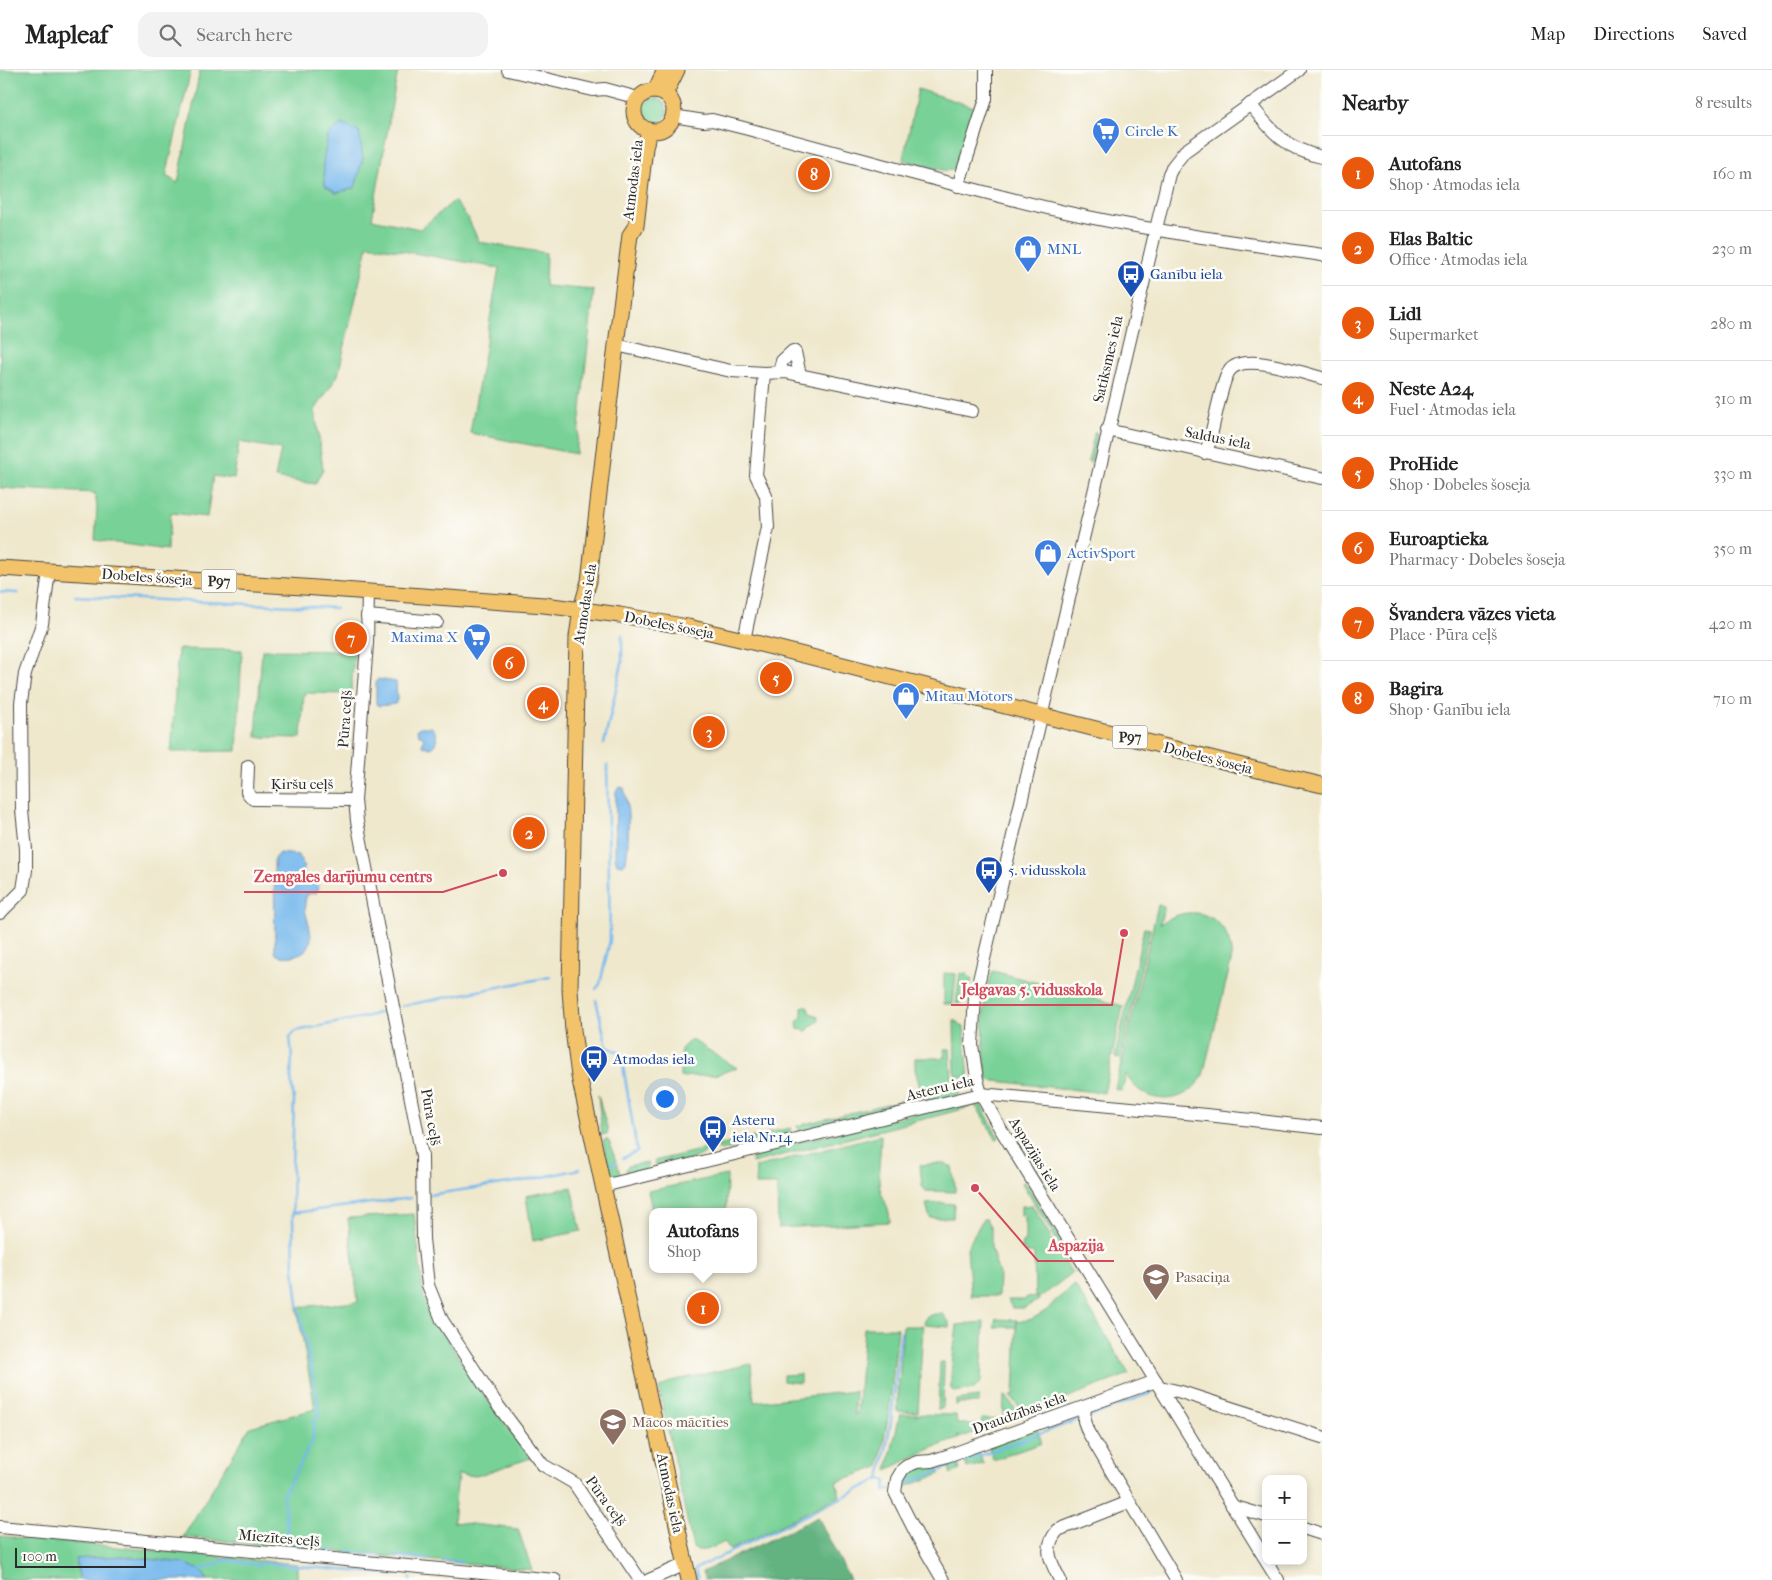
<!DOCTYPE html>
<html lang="en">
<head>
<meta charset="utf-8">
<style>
	body { margin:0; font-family:"IM FELL French Canon",serif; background:#f2f2f2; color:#222 }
	.controls { position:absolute; right:15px; bottom:15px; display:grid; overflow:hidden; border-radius:10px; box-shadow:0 2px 8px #0003 }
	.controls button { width:45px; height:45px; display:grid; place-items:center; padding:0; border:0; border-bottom:1px solid #e0e0e0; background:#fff; color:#222; font:25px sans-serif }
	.scale { position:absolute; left:15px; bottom:12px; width:131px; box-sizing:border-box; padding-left:5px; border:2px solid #2b2b2b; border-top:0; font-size:14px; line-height:18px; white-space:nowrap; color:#2b2b2b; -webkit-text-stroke:4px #fdfcf7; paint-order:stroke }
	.you { position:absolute; left:664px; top:1028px; width:18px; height:18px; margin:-12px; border:4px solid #fff; border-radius:50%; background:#1a73e8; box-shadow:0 0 0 8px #1a73e833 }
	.badge { display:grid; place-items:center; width:32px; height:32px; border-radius:50%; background:#ea580c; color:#fff; font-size:16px; font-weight:700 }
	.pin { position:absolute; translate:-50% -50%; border:2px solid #fff; box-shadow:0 1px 5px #0006 }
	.popup { position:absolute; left:649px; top:1138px; width:108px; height:65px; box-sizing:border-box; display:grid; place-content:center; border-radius:10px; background:#fff; filter:drop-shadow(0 1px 4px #0005); font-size:16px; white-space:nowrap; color:#767676 }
	.popup b { font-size:19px; color:#222 }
	.popup::after { content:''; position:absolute; left:50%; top:100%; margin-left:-10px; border:10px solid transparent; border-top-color:#fff }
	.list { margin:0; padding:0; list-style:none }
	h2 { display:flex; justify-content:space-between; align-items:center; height:65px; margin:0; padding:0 20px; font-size:21px }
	h2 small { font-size:16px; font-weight:400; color:#767676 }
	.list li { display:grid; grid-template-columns:32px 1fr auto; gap:15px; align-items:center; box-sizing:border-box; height:75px; padding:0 20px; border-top:1px solid #e0e0e0 }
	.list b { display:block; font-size:19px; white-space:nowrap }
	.list p { margin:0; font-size:16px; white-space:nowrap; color:#767676 }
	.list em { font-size:16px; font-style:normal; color:#767676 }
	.icon { flex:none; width:28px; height:28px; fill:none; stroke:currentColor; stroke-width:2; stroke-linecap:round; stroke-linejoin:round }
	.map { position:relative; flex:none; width:1322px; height:1510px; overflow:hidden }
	header { display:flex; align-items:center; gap:30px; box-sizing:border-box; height:70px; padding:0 25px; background:#fff; border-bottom:1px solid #e0e0e0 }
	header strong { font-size:24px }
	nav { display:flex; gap:28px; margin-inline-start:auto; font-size:18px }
	.search { width:350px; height:45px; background:#f2f2f2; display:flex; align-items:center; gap:12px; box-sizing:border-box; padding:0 18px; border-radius:15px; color:#767676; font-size:19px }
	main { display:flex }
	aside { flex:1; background:#fff }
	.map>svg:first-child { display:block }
</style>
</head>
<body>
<header>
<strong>Mapleaf</strong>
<div class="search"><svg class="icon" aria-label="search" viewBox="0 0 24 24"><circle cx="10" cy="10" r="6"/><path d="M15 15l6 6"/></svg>Search here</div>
<nav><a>Map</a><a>Directions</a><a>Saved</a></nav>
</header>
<main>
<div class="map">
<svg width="1322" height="1510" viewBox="0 0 1322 1510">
	<rect width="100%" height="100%" fill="#fdfcf7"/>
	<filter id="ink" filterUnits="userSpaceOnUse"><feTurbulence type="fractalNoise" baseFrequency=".02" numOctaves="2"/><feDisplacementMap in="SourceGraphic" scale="10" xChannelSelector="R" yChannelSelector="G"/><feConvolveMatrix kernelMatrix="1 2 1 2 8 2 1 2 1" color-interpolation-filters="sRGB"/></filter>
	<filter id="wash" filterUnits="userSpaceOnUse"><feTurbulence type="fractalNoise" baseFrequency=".0096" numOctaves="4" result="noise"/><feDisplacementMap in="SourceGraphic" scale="20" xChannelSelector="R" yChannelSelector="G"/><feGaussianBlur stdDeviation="1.12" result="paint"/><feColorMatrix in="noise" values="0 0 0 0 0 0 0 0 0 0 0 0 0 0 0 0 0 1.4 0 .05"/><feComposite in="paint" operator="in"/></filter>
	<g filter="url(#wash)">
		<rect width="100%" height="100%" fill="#efe8cd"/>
		<g fill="#78d197" stroke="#527e61">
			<polygon points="0,0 191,0 166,106 178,113 200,0 398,0 372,149 420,159 454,131 468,148 479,172 546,183 545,216 594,220 576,384 470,363 499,198 368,175 338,305 315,340 323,399 315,414 275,408 281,379 239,372 234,409 213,406 207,447 171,443 167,480 95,470 97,437 95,423 0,418"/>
			<polygon points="918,19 974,37 957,97 947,101 903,90"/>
			<circle cx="654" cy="41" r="13"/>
			<polygon points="1095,361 1098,365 1091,393 1088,391"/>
			<polygon points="178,579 242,580 237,681 171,682"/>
			<polygon points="262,580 354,581 351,624 304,623 301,668 256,667"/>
			<path d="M 1158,835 L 1164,836 L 1160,854 C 1195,829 1234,848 1231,892 L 1203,1005 C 1186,1038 1142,1036 1126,1004 L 1122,1021 L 1115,1019 Z"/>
			<polygon points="1144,858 1150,859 1120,988 1115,987"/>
			<path d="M 993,901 L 1123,936 L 1104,1023 L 987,1010 C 983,972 979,938 993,901 Z"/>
			<polygon points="944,903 956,904 953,934 944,934"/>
			<path d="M 960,903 L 967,904 L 972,909 C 969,920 969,932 956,934 Z"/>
			<polygon points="805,936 807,936 810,943 818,946 819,951 811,956 807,961 798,959 797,952 802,946 802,937"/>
			<polygon points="954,950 964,957 969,1008 959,1007 956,1005 955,1000"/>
			<polygon points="691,969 737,998 715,1005 680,1007 681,979"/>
			<polygon points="945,979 950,979 952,1011 948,1015 921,1022 915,999 915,988 944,988"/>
			<polygon points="954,1018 958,1019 960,1024 930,1032 925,1030 922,1026"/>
			<polygon points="598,1025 608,1061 607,1064 602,1065"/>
			<polygon points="916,1027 915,1034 806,1062 800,1061 797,1056"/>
			<polygon points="969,1031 979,1031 999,1068 996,1069 978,1039"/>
			<polygon points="964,1032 971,1037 752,1093 753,1086 756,1082"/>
			<polygon points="791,1058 791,1061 788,1065 771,1070 765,1065 766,1063"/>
			<polygon points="1014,1061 1048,1117 1045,1118 1011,1063"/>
			<path d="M 881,1065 C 881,1082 877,1101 880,1118 C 883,1130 890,1139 890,1152 L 778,1158 L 777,1115 L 755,1115 L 756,1097 Z"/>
			<polygon points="758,1066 750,1076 719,1080 718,1076"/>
			<polygon points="606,1069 609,1071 621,1106 612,1104 609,1099 603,1071"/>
			<polygon points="705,1079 706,1083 685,1092 660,1097 656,1096 654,1091"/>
			<polygon points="647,1092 648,1097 645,1101 627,1105 626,1099 628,1096"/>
			<polygon points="944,1093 952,1097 955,1116 955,1122 926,1121 922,1116 920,1095"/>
			<polygon points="727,1105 726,1142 653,1142 653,1145 648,1121"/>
			<polygon points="1024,1112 1026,1113 1077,1196 1078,1199 1076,1202 1022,1113"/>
			<polygon points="572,1117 581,1161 533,1171 526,1126"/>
			<polygon points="942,1133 954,1134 953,1148 930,1148 926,1134"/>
			<polygon points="1032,1135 1072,1203 1042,1226 1035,1226 1034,1183 1026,1183 1025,1180 1021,1179 1022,1173 1025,1171 1025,1146 1021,1145 1021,1136"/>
			<polygon points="414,1144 424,1228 468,1304 531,1388 476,1406 458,1404 453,1452 518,1459 532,1500 183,1467 250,1357 315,1339 297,1237 358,1232 348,1148"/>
			<polygon points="983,1149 986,1149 991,1158 991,1178 999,1204 998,1226 971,1226 967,1178"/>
			<polygon points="1075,1215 1129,1304 1024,1344 1010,1326 1014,1326 1017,1252 1032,1249 1047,1240 1056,1230"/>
			<polygon points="1039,1227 1039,1230 1024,1238 1012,1238 1008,1230 1025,1230 1026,1228"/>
			<polygon points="935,1244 943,1244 949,1252 949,1257 925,1255 924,1251 927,1246"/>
			<polygon points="996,1249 1017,1250 1016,1257 994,1257"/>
			<path d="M 984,1252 L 981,1312 L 974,1319 L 954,1322 L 951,1319 C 950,1297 955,1277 957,1255 Z"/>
			<polygon points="903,1256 923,1256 918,1342 897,1341"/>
			<path d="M 864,1258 L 898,1258 L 889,1342 L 879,1397 L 836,1412 L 840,1426 L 730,1480 L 725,1472 C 715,1476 703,1484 693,1478 L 659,1319 L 671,1311 L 751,1294 L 754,1332 L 855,1321 L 854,1344 L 857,1344 Z"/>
			<polygon points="940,1292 944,1292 943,1338 938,1340"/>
			<polygon points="800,1304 800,1313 783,1311 783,1305"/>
			<polygon points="1004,1326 1006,1326 1020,1346 1003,1352"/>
			<polygon points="979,1327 979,1333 959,1333 958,1335 956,1335 956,1330"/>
			<polygon points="900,1344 956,1345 957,1354 981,1354 982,1349 1001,1350 1001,1353 959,1368 958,1365 958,1369 932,1378 887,1400"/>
			<polygon points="1037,1359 1042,1373 993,1390 989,1377"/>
			<polygon points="978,1380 983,1394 967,1398 963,1385"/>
			<polygon points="956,1388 960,1400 951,1404 947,1391"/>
			<polygon points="937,1393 940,1404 900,1419 903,1405 912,1399"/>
			<polygon points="0,1466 297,1494 297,1510 208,1510 200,1500 76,1489 80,1510 0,1510"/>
		</g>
		<polygon fill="#62b380" stroke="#466f56" points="818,1447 850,1510 705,1510 702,1502"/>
		<g fill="#77b9ed" stroke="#51728c">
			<polygon points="341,54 359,61 363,88 355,118 336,123 325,116 323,91 328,66"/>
			<polygon points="378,609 396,612 397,630 395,634 379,636 376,634 376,611"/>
			<path d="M 420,657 L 431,657 C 438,662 438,672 432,678 L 422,676 L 424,667 L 418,664 L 417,660 Z"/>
			<path d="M 619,717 L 624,718 C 630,741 629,768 626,792 L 623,795 L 617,794 L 615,787 L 616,721 Z"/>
			<path d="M 279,783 L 298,785 L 302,790 L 305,808 L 317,813 L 319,818 L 316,823 L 308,824 C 295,841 329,875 296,885 C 290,887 283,887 277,885 L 275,882 L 274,789 Z"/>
			<polygon points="122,1486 184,1493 200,1500 208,1510 80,1510 75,1489"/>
		</g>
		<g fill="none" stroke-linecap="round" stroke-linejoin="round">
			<g stroke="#77b9ed" stroke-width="2.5">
				<polyline points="0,522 18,523"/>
				<polyline points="75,526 336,538"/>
				<polyline points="604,674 622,593 622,565"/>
				<polyline points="596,919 600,914 610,870 607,695"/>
				<polyline points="596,930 607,977 621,983 637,1081 623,1088"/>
				<polyline points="402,936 550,907"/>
				<polyline points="606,1095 616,1093"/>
				<polyline points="428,1125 529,1110 580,1099"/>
				<polyline points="293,1143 411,1128"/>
				<polyline points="1088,1347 1150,1323"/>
				<polyline points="880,1409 886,1410 885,1421 890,1419"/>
				<polyline points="900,1415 1080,1349"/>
				<polyline points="303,1477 333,1480"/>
				<polyline points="284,1479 289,1476 283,1425 313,1370 314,1350 319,1346 319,1337 298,1234 294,1199 292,1099 294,1030 291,1008 292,986 290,967 296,961 365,947 385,941"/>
				<polyline points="347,1481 380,1485"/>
				<polyline points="395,1486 429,1489"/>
				<polyline points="443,1490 461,1492"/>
				<polyline points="200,1500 227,1490 257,1495 264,1493 397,1505"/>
				<polyline points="410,1510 411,1507"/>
				<polyline points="698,1510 695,1499 880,1409 891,1351 901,1262"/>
			</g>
		</g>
	</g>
	<g filter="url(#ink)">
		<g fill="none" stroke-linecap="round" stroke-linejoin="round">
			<g stroke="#484743" stroke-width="14">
				<g id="minor">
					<polyline points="508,0 593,20 605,19 638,28"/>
					<path d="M 1250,34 C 1271,61 1287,80 1322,87"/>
					<path d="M 673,46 L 704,51 L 712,50 L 740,57 C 848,85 956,117 1065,142 C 1150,161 1236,172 1322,185"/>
					<polyline points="958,116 986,29 986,0"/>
					<polyline points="616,275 731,301 764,303 785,302 972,341"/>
					<polyline points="779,302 782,291 793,281 795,282 800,305"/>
					<polyline points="1107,360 1322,408"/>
					<path d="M 1204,383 L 1209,374 C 1213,359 1222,309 1230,300 C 1245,282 1302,303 1322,308"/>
					<polyline points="368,521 367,574 355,730 357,751 422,1086 423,1169 428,1215 442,1250 496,1333 543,1395 574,1413 640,1510"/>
					<polyline points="367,546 437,552"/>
					<polyline points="744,570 768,457 766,426 756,405 764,303"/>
					<polyline points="248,696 247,722 253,729 355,730"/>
					<polyline points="0,843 23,820 26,800 26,779 22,740 21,633 25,604 42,554 49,501"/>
					<polyline points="603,1116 981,1024 1207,1045 1322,1058"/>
					<polyline points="1160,1317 1181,1322 1322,1367"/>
					<polyline points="1085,1337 1084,1351 1088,1362 1176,1510"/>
					<polyline points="1232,1436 1266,1446"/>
					<polyline points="0,1457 555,1510"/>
					<polyline points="1303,1458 1322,1464"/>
					<polyline points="1266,1490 997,1053 981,1024 977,1009 972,975 975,927 1169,104 1173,96 1185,81 1299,0"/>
					<polyline points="1266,1491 1278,1510"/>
					<polyline points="649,1510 686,1494"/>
					<polyline points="943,1510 919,1469 895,1422 897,1409 903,1399 907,1396 917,1392 931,1391 947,1386 1156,1311"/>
					<path d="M 1060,1510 C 1051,1492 1042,1478 1058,1460 L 1129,1432"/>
				</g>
			</g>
			<g stroke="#484743" stroke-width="17">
				<g id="major">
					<circle cx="654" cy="41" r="20"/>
					<polyline points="655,21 665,0"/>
					<polyline points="665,24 677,0"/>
					<polyline points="649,60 645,78 636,156 630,165 616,275 589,511 581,539 577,567 570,920 573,960 579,1006 689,1510"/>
					<polyline points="0,498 303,517 544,535 620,545 688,557 744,570 1266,702 1322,715"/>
				</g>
			</g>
			<use href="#minor" stroke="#fff" stroke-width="12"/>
			<use href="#major" stroke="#f2c36a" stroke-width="15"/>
		</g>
	</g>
	<defs>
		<g id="supermarket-pin" transform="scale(1.4375)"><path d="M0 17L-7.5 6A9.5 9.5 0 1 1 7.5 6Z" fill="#3f7fe0" stroke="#fdfcf7"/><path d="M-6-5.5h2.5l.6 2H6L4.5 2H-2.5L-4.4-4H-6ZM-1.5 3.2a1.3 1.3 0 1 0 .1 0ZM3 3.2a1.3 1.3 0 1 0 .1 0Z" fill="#fff"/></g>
		<g id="shop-pin" transform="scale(1.4375)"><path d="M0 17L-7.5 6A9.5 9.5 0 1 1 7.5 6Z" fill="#3f7fe0" stroke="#fdfcf7"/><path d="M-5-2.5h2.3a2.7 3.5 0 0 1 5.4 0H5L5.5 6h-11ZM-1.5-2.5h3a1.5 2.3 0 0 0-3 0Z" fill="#fff"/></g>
		<g id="bus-pin" transform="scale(1.4375)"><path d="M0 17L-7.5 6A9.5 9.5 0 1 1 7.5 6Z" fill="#1a4fb4" stroke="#fdfcf7"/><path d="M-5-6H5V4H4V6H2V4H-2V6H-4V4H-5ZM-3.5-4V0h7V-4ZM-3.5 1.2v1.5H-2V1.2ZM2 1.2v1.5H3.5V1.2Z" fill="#fff"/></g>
		<g id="school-pin" transform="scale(1.4375)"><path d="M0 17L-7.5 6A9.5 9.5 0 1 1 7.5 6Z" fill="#8d6e63" stroke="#fdfcf7"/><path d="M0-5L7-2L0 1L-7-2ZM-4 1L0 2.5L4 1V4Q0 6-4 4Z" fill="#fff"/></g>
	</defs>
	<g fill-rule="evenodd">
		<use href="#supermarket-pin" x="1106" y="61"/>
		<use href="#shop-pin" x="1028" y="179"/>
		<use href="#bus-pin" x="1131" y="204"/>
		<use href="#shop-pin" x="1048" y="483"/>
		<use href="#supermarket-pin" x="477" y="567"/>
		<use href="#shop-pin" x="906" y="626"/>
		<use href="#bus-pin" x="989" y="800"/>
		<use href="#bus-pin" x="594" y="989"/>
		<use href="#bus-pin" x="713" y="1059"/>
		<use href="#school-pin" x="1156" y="1207"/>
		<use href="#school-pin" x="613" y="1352"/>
	</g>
	<g text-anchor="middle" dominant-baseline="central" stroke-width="5" stroke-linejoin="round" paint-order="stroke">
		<g fill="#fdfcf7" stroke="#6a6a68" stroke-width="1">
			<rect x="201.5" y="499.5" width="35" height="23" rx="4"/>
			<rect x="1112.5" y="655.5" width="35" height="23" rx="4"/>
		</g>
		<g font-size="14" font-weight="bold" fill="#2b2b2b">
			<text x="219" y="511">P97</text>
			<text x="1130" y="667">P97</text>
		</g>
		<g font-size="15" fill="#366cbe" stroke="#fdfcf7" text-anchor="start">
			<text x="1125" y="61">Circle K</text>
			<text x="1047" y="179">MNL</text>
			<text x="1067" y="483">ActivSport</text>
			<text x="458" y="567" text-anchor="end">Maxima X</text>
			<text x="925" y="626">Mitau Motors</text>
		</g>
		<g font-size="15" fill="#2b2b2b" stroke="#fdfcf7">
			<text transform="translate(633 110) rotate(-83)">Atmodas iela</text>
			<text transform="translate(1108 289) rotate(-77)">Satiksmes iela</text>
			<text transform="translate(1218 368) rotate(11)">Saldus iela</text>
			<text transform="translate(147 507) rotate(4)">Dobeles šoseja</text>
			<text transform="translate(585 534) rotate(-81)">Atmodas iela</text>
			<text transform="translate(669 555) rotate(11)">Dobeles šoseja</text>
			<text transform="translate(345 649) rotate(-86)">Pūra ceļš</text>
			<text transform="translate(1208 688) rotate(14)">Dobeles šoseja</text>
			<text x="302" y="714">Ķiršu ceļš</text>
			<text transform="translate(940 1018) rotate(-13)">Asteru iela</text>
			<text transform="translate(431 1047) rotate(80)">Pūra ceļš</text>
			<text transform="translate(1035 1084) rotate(58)">Aspazijas iela</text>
			<text transform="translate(1019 1343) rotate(-20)">Draudzības iela</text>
			<text transform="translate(670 1423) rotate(78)">Atmodas iela</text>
			<text transform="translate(606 1431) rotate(54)">Pūra ceļš</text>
			<text transform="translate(279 1468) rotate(5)">Miezītes ceļš</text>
		</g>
		<g font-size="15" fill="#164399" stroke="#fdfcf7" text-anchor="start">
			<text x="1150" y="204">Ganību iela</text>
			<text x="1008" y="800">5. vidusskola</text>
			<text x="613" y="989">Atmodas iela</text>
			<text x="732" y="1050">Asteru<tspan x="732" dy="17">iela Nr.14</tspan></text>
		</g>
		<g font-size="15" fill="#785e54" stroke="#fdfcf7" text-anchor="start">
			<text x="1175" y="1207">Pasaciņa</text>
			<text x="632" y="1352">Mācos mācīties</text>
		</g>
	</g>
	<path fill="none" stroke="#d1495b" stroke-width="2" d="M503 803L443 822H244M1124 863L1112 935H951M975 1118L1038 1191H1114"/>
	<g fill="#d1495b" stroke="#fdfcf7" stroke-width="2">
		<circle cx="503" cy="803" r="5"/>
		<circle cx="1124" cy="863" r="5"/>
		<circle cx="975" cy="1118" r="5"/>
	</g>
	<g font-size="16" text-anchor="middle" font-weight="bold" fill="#d1495b" stroke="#fdfcf7" stroke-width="5" stroke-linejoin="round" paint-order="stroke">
		<text x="343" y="812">Zemgales darījumu centrs</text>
		<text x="1032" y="925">Jelgavas 5. vidusskola</text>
		<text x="1076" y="1181">Aspazija</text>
	</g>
</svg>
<div class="controls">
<button>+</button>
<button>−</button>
</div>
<div class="scale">100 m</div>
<div class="you"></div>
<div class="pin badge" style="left:703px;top:1238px">1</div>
<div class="popup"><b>Autofans</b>Shop</div>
<div class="pin badge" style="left:529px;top:763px">2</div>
<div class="pin badge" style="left:709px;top:662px">3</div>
<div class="pin badge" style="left:543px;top:633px">4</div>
<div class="pin badge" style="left:776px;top:608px">5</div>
<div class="pin badge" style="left:509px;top:593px">6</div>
<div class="pin badge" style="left:351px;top:568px">7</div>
<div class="pin badge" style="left:814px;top:104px">8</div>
</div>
<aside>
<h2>Nearby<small>8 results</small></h2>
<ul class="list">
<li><span class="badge">1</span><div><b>Autofans</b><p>Shop · Atmodas iela</p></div><em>160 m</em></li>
<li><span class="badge">2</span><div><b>Elas Baltic</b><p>Office · Atmodas iela</p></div><em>230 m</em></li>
<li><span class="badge">3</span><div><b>Lidl</b><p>Supermarket</p></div><em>280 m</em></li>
<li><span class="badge">4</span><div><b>Neste A24</b><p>Fuel · Atmodas iela</p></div><em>310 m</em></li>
<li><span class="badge">5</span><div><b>ProHide</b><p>Shop · Dobeles šoseja</p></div><em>330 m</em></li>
<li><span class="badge">6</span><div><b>Euroaptieka</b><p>Pharmacy · Dobeles šoseja</p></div><em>350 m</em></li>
<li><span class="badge">7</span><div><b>Švandera vāzes vieta</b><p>Place · Pūra ceļš</p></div><em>420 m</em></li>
<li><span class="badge">8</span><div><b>Bagira</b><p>Shop · Ganību iela</p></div><em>710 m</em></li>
</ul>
</aside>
</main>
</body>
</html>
